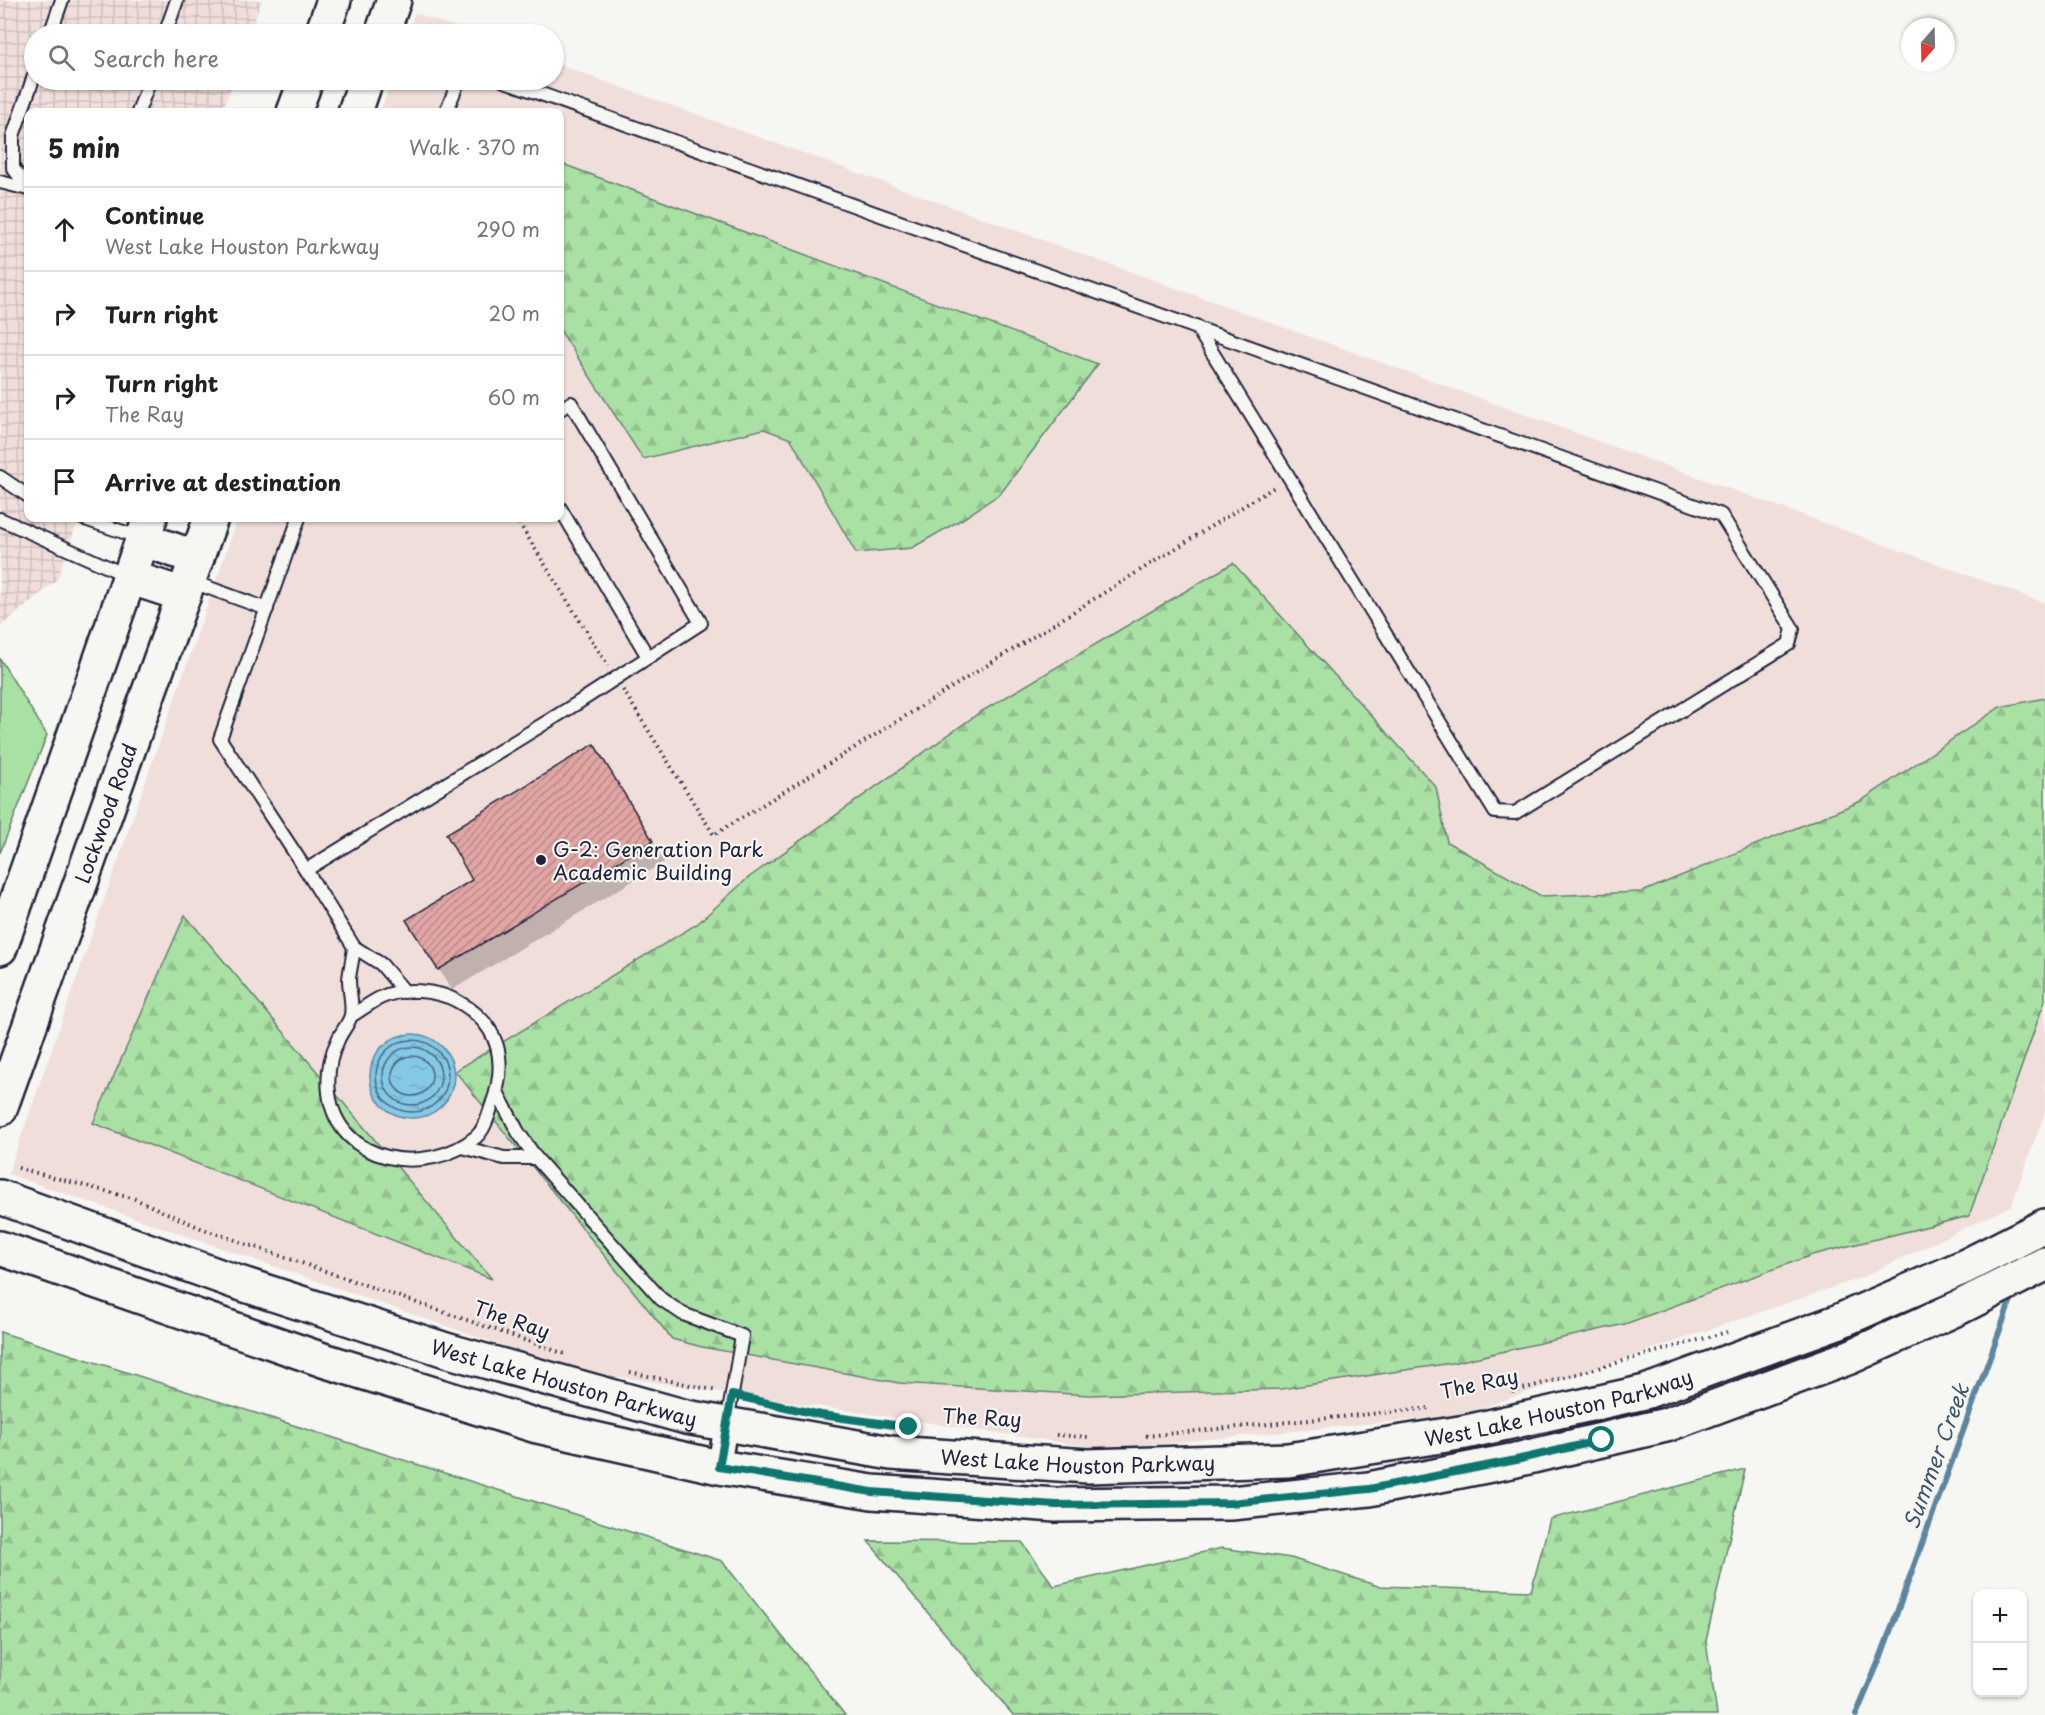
<!DOCTYPE html>
<html lang="en">
<head>
<meta charset="utf-8">
<style>
	body { margin:0; font-family:"Playpen Sans",sans-serif; background:#f6f6f6; color:#202124 }
	.controls { position:absolute; right:18px; bottom:18px; display:grid; overflow:hidden; border-radius:12px; box-shadow:0 2px 4px #0004 }
	.controls button { width:54px; height:54px; display:grid; place-items:center; padding:0; border:0; border-bottom:2px solid #e0e0e0; background:#fff; color:#202124; font:30px sans-serif }
	.compass { position:absolute; left:1901px; top:18px; width:54px; height:54px; border-radius:50%; background:#fff; box-shadow:0 2px 4px #0004; rotate:200deg }
	.stop { position:absolute; width:18px; height:18px; margin:-14px; border:4px solid #0f766e; border-radius:50%; background:#fff }
	.stop.end { background:#0f766e; border-color:#fff; box-shadow:0 2px 6px #0008 }
	.list { margin:0; padding:0; list-style:none }
	h2 { display:flex; justify-content:space-between; align-items:center; height:78px; margin:0; padding:0 24px; font-size:26px }
	h2 small { font-size:20px; font-weight:400; color:#757577 }
	.list li { display:grid; grid-template-columns:39px 1fr auto; gap:18px; align-items:center; box-sizing:border-box; height:84px; padding:0 24px; border-top:2px solid #e0e0e0 }
	.list b { display:block; font-size:22px; white-space:nowrap }
	.list p { margin:0; font-size:20px; white-space:nowrap; color:#757577 }
	.list em { font-size:20px; font-style:normal; color:#757577 }
	.icon { flex:none; width:33px; height:33px; fill:none; stroke:currentColor; stroke-width:2; stroke-linecap:round; stroke-linejoin:round }
	.map { position:relative; flex:none; width:2045px; height:1715px; overflow:hidden }
	.search { position:absolute; background:#fff; box-shadow:0 2px 4px #0004; left:24px; top:24px; width:540px; height:66px; display:flex; align-items:center; gap:15px; box-sizing:border-box; padding:0 21px; border-radius:33px; color:#757577; font-size:22px }
	.panel { position:absolute; background:#fff; box-shadow:0 2px 4px #0004; left:24px; top:108px; width:540px; height:414px; border-radius:12px }
	.map>svg:first-child { display:block }
</style>
</head>
<body>
<div class="map">
<svg width="2045" height="1715" viewBox="0 0 2045 1715">
	<defs>
		<pattern id="industrial-grid" width="8" height="8" patternUnits="userSpaceOnUse" patternTransform="scale(1.5)"><rect width="8" height="8" fill="#f0dedb"/><path d="M0 4h8M4 0v8" fill="none" stroke="#cebebd"/></pattern>
		<pattern id="forest-firs" width="22" height="20" patternUnits="userSpaceOnUse" patternTransform="scale(1.5)"><rect width="22" height="20" fill="#a9e0a4"/><path d="M5 1l3.5 6h-7zM16 11l3.5 6h-7z" fill="#91c08e"/></pattern>
		<pattern id="water-ripples" width="26" height="14" patternUnits="userSpaceOnUse" patternTransform="scale(1.5)"><rect width="26" height="14" fill="#83c8e4"/><path d="M2 4q2-2 4 0t4 0M15 11q2-2 4 0t4 0" fill="none" stroke="#71acc4"/></pattern>
		<pattern id="building-hatch" width="6" height="6" patternUnits="userSpaceOnUse" patternTransform="scale(1.5)"><rect width="6" height="6" fill="#e1a6a4"/><path d="M-1 1l2-2M0 6l6-6M5 7l2-2" fill="none" stroke="#b68787"/></pattern>
	</defs>
	<rect width="100%" height="100%" fill="#f6f6f2"/>
	<filter id="ink" filterUnits="userSpaceOnUse"><feTurbulence type="fractalNoise" baseFrequency=".0167" numOctaves="2"/><feDisplacementMap in="SourceGraphic" scale="12" xChannelSelector="R" yChannelSelector="G"/><feConvolveMatrix kernelMatrix="1 2 1 2 8 2 1 2 1" color-interpolation-filters="sRGB"/></filter>
	<g filter="url(#ink)">
		<g fill="#f0dedb">
			<polygon points="415,13 476,34 407,34"/>
			<polygon points="554,63 2045,603 2045,1112 2011,1206 1860,1278 1461,1415 1105,1449 573,1370 8,1174 238,518 560,518 560,112 380,112 392,80 554,80"/>
		</g>
		<polygon fill="url(#industrial-grid)" points="0,0 262,0 249,34 34,34 34,80 234,80 222,112 28,112 28,518 79,518 57,580 0,627"/>
		<polygon fill="#a9e0a4" stroke="#668170" stroke-width="1.5" points="0,659 47,735 0,853"/>
		<g fill="url(#forest-firs)" stroke="#668170" stroke-width="1.5">
			<polygon points="560,163 1098,364 1001,493 964,518 912,548 856,553 791,439 764,429 643,459 560,330"/>
			<polygon points="1233,563 1436,787 1447,842 1541,896 1642,892 1861,801 2000,707 2045,698 2045,1000 1969,1216 1812,1255 1625,1324 1452,1363 1281,1389 1089,1395 899,1383 702,1347 672,1339 455,1071 697,924 748,878 979,713"/>
			<polygon points="185,915 492,1279 93,1123"/>
			<polygon points="0,1332 722,1561 845,1715 0,1715"/>
			<polygon points="1745,1469 1706,1641 1717,1715 1013,1715 868,1541 1022,1542 1054,1586 1222,1548 1291,1558 1378,1586 1531,1591 1550,1519"/>
		</g>
		<circle fill="url(#water-ripples)" stroke="#5c86a0" stroke-width="1.5" cx="412" cy="1076" r="42"/>
		<polygon fill="#0003" points="652,841 664,862 452,990 420,940"/>
		<g fill="none" stroke-linecap="round" stroke-linejoin="round">
			<g stroke="#49647f" stroke-width="1.5">
				<circle cx="412" cy="1076" r="36"/>
				<circle cx="412" cy="1076" r="29"/>
				<circle cx="412" cy="1076" r="20"/>
			</g>
			<polyline stroke="#5c86a0" stroke-width="6" points="1856,1715 1881,1656 2013,1294"/>
		</g>
		<polygon fill="url(#building-hatch)" stroke="#22223b" stroke-width="1.5" points="594,744 653,841 438,970 406,920 472,880 446,834"/>
		<g fill="none" stroke-linecap="round" stroke-linejoin="round">
			<g stroke="#22223b" stroke-width="16">
				<g id="service">
					<polyline points="50,34 62,0"/>
					<polyline points="165,34 177,0"/>
					<polyline points="502,80 1721,515 1793,629 1789,644 1515,813 1495,812 1196,326"/>
					<polyline points="138,112 150,80"/>
					<polyline points="446,112 459,80"/>
					<polyline points="0,182 28,189"/>
					<polyline points="28,188 13,168 13,136 34,76"/>
					<polyline points="0,477 28,496"/>
					<polyline points="560,508 648,657"/>
					<polyline points="82,518 141,538"/>
					<polyline points="299,518 220,739 306,870 576,704 701,623 571,403 560,409"/>
					<polyline points="0,519 128,576"/>
					<polyline points="190,581 267,609"/>
					<polyline points="306,870 354,947 381,964 405,992"/>
					<path d="M 351,1016 C 361,1010 371,1002 382,997 C 403,987 436,990 457,1001 C 500,1024 508,1061 492,1105 C 488,1116 485,1129 476,1137 C 427,1177 338,1165 329,1093 C 327,1075 330,1056 338,1040 C 341,1032 349,1024 351,1015 C 353,1004 349,991 349,979 C 350,969 353,958 354,947"/>
					<polyline points="497,1092 518,1132 536,1158 661,1299 683,1314 742,1336 727,1423"/>
					<polyline points="462,1147 504,1158 536,1158"/>
				</g>
			</g>
			<g stroke="#22223b" stroke-width="27">
				<polyline id="minor" points="719,1467 726,1424"/>
			</g>
			<g stroke="#22223b" stroke-width="38">
				<g id="secondary">
					<polyline points="322,34 334,0"/>
					<polyline points="382,34 394,0"/>
					<polyline points="294,112 306,80"/>
					<polyline points="355,112 366,80"/>
					<polyline points="142,539 197,558"/>
					<polyline points="129,577 184,595"/>
					<polyline points="0,948 150,518"/>
					<path id="s1" d="M 0,1109 L 211,518"/>
					<path id="s2" d="M 0,1197 L 233,1281 L 449,1351 L 686,1417 L 891,1453 L 1088,1466 L 1288,1460 L 1466,1432 L 1645,1392 L 1837,1322 L 1964,1267 L 2045,1226"/>
					<polyline points="0,1248 323,1360 537,1426 719,1467 872,1492 1056,1505 1231,1503 1369,1489 1516,1460 1666,1425 1850,1357 1960,1307 2045,1264"/>
				</g>
			</g>
			<g stroke="#22223b" stroke-width="4" stroke-dasharray="1.5 4.5" stroke-linecap="butt">
				<polyline points="516,518 608,666"/>
				<polyline points="623,690 714,835 1276,486"/>
				<polyline points="18,1168 135,1199 203,1229 568,1355"/>
				<polyline points="630,1372 717,1391"/>
				<polyline points="1512,1392 1727,1332"/>
				<polyline points="1056,1435 1088,1437"/>
				<polyline points="1146,1436 1431,1408"/>
			</g>
			<use href="#service" stroke="#f6f6f2" stroke-width="12"/>
			<use href="#minor" stroke="#f6f6f2" stroke-width="22"/>
			<use href="#secondary" stroke="#f6f6f2" stroke-width="33"/>
		</g>
	</g>
	<g fill="none" stroke-linecap="round" stroke-linejoin="round" filter="url(#ink)">
		<polyline stroke="#0f766e" stroke-width="8" points="909,1427 821,1415 732,1395 719,1467 872,1492 1056,1505 1231,1503 1369,1489 1516,1460 1602,1440"/>
	</g>
	<circle fill="#22223b" stroke="#f6f6f2" stroke-width="2" cx="541" cy="860" r="6"/>
	<g text-anchor="middle" dominant-baseline="central" stroke-width="4.5" stroke-linejoin="round" paint-order="stroke">
		<g font-size="20" fill="#22223b" stroke="#f6f6f2">
			<text stroke="none"><textPath href="#s1" startOffset="314">Lockwood Road</textPath></text>
			<text transform="translate(512 1319) rotate(19)">The Ray</text>
			<text stroke="none"><textPath href="#s2" startOffset="594">West Lake Houston Parkway</textPath></text>
			<text transform="translate(1479 1383) rotate(-12)">The Ray</text>
			<text stroke="none"><textPath href="#s2" startOffset="1602">West Lake Houston Parkway</textPath></text>
			<text transform="translate(982 1417) rotate(3)">The Ray</text>
			<text stroke="none"><textPath href="#s2" startOffset="1116">West Lake Houston Parkway</textPath></text>
		</g>
		<g font-size="20" fill="#22223b" stroke="#f6f6f2" text-anchor="start">
			<text x="553" y="849">G-2: Generation Park<tspan x="553" dy="23">Academic Building</tspan></text>
		</g>
		<g font-size="21" font-style="italic" fill="#3f546e" stroke="#f6f6f2">
			<text transform="translate(1935 1456) rotate(-70)">Summer Creek</text>
		</g>
	</g>
</svg>
<div class="controls">
<button>+</button>
<button>−</button>
</div>
<svg class="compass" viewBox="-18 -18 36 36"><path d="M0-13l5 13h-10z" fill="#e53935"/><path d="M0 13l5-13h-10z" fill="#757577"/></svg>
<div class="stop" style="left:1602px;top:1440px"></div>
<div class="stop end" style="left:909px;top:1427px"></div>
<div class="search"><svg class="icon" aria-label="search" viewBox="0 0 24 24"><circle cx="10" cy="10" r="6"/><path d="M15 15l6 6"/></svg>Search here</div>
<section class="panel">
<h2>5 min<small>Walk · 370 m</small></h2>
<ul class="list">
<li><svg class="icon" aria-label="ahead" viewBox="0 0 24 24"><path d="M12 20V5M6 11l6-6 6 6"/></svg><div><b>Continue</b><p>West Lake Houston Parkway</p></div><em>290 m</em></li>
<li><svg class="icon" aria-label="right" viewBox="0 0 24 24"><path d="M7 20v-9h11M14 6l5 5-5 5"/></svg><div><b>Turn right</b></div><em>20 m</em></li>
<li><svg class="icon" aria-label="right" viewBox="0 0 24 24"><path d="M7 20v-9h11M14 6l5 5-5 5"/></svg><div><b>Turn right</b><p>The Ray</p></div><em>60 m</em></li>
<li><svg class="icon" aria-label="arrive" viewBox="0 0 24 24"><path d="M6 21V4h12l-3 4 3 4H6"/></svg><div><b>Arrive at destination</b></div></li>
</ul>
</section>
</div>
</body>
</html>
